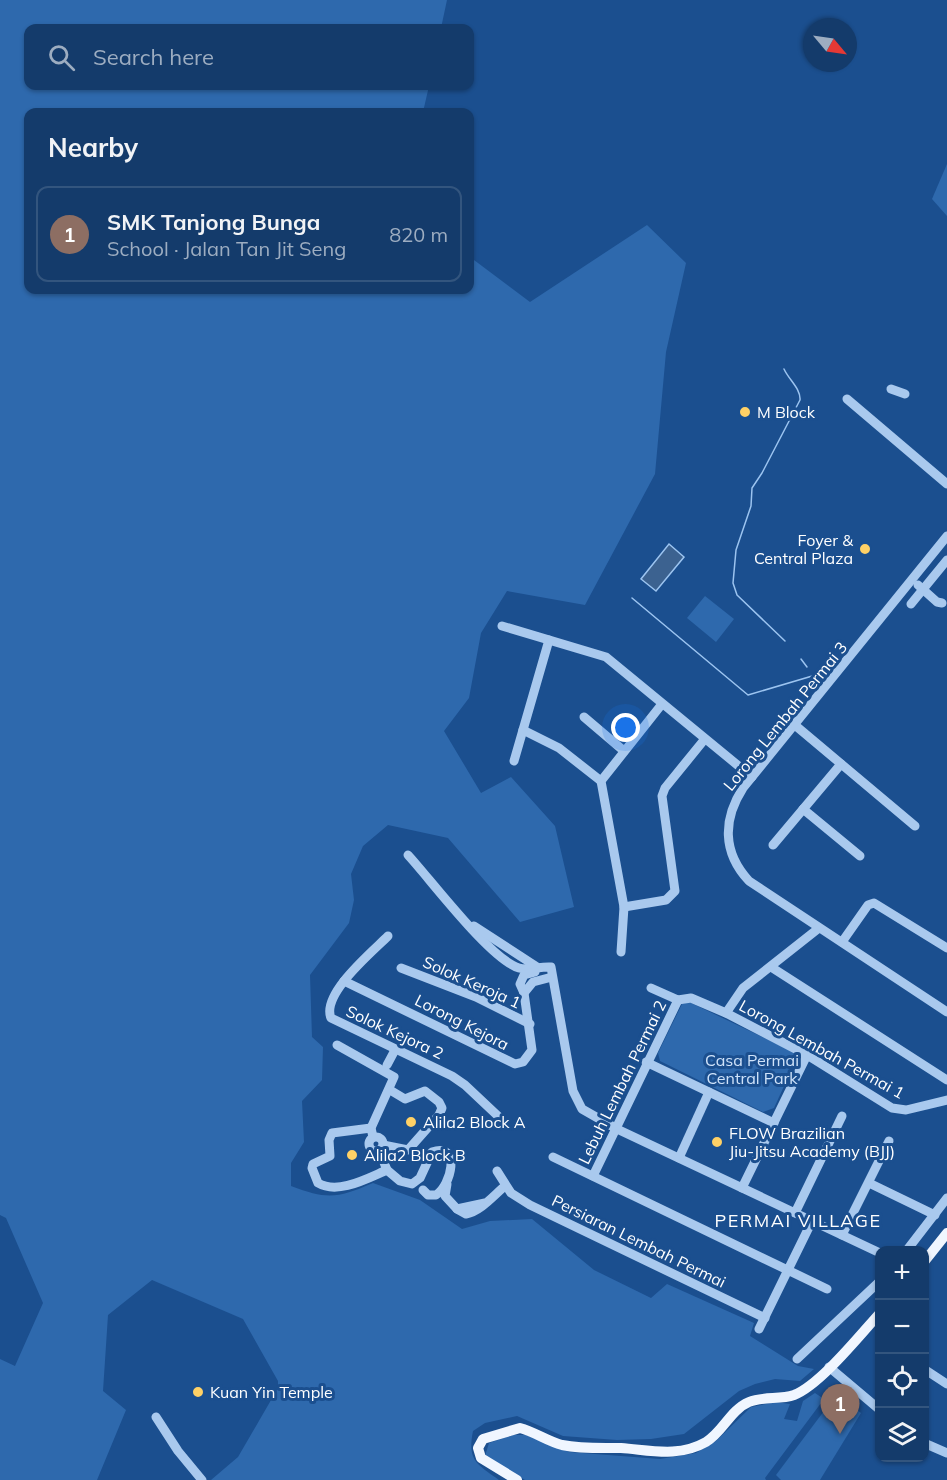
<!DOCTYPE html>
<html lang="en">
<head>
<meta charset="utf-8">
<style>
	body { margin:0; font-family:Mulish,sans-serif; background:#1d4271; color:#f1f3f6 }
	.controls { position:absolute; right:18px; bottom:18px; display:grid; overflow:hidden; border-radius:12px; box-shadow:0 2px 4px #0004 }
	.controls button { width:54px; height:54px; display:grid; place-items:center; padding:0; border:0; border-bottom:2px solid #33557e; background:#143b6b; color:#f1f3f6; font:30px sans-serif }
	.compass { position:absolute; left:803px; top:18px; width:54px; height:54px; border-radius:50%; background:#143b6b; box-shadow:0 2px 4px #0004; rotate:119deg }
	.you { position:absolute; left:626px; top:728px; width:21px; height:21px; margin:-15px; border:4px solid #fff; border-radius:50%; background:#1a73e8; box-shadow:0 0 0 9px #1a73e833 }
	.badge { display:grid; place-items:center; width:39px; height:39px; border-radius:50%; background:#ffd166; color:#fff; font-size:20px; font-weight:700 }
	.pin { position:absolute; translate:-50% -50px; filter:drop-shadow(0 2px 3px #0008) }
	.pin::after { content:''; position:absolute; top:32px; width:21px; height:18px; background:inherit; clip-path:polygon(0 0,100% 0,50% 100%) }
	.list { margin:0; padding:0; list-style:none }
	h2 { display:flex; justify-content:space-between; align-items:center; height:78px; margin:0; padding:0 24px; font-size:26px }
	h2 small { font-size:20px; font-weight:400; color:#9dadc1 }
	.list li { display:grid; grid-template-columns:39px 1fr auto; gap:18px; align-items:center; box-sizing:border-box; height:96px; margin:0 12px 12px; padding:0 12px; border:2px solid #33557e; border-radius:12px }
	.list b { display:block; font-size:22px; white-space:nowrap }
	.list p { margin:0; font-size:20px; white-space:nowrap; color:#9dadc1 }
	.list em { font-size:20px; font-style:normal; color:#9dadc1 }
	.icon { flex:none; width:33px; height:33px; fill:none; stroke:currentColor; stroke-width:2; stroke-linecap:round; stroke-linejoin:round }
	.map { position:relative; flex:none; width:947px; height:1480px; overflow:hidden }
	.search { position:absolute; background:#143b6b; box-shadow:0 2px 4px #0004; left:24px; top:24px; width:450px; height:66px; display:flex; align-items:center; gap:15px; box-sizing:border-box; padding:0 21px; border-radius:12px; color:#9dadc1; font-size:22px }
	.panel { position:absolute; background:#143b6b; box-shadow:0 2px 4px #0004; left:24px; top:108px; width:450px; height:186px; border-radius:12px }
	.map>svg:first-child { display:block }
</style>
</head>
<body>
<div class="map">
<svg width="947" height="1480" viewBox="0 0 947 1480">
	<rect width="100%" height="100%" fill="#1b4f8f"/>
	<g fill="#2e69ad">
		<path d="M 0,0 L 447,0 L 441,28 L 28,28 L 28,86 L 429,86 L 423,112 L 28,112 L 28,290 L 470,290 L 470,257 L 530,302 L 647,225 L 686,263 L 666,352 L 655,474 L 585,605 L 507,591 L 481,633 L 469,698 L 444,731 L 481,793 L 511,777 L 555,826 L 574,907 L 520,922 L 448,838 L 388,825 L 363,846 L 351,874 L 354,900 L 349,923 L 310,975 L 312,1037 L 323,1047 L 322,1080 L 302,1101 L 304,1142 L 291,1163 L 291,1186 C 328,1200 338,1198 373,1183 L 420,1200 L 462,1229 L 490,1221 L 532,1219 L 594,1270 L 651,1298 L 667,1284 L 754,1323 L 750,1336 L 798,1366 L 814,1369 L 800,1381 L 775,1379 L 755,1384 L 739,1391 L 684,1434 L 651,1439 L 617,1440 L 563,1436 L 517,1416 L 485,1423 L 473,1431 C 467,1461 477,1464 499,1480 L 211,1480 L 238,1457 L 278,1388 L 278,1381 L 243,1319 L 152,1280 L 108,1315 L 103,1391 L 126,1410 L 97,1480 L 0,1480 L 0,1359 L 15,1366 L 43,1303 L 6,1218 L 0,1215 Z"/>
		<polygon points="947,164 947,216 932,199"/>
		<polygon points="705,596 734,619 716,642 687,618"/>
		<polygon points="689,1002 794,1052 796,1060 774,1108 763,1112 660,1061 658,1053 682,1004"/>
		<polygon points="815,1393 824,1399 765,1478 766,1480 525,1480 485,1456 489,1443 513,1435 526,1435 569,1452 660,1459 696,1453 716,1441 751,1407 776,1402 790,1404 784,1419 797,1421 803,1401"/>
		<polygon points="836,1395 861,1413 820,1480 781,1480 776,1475"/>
	</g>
	<polygon fill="#3c6290" stroke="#9cc4f0" stroke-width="1.5" points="669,544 684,557 656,591 641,579"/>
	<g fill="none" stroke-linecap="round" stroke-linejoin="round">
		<g stroke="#9cc4f0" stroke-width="1.5">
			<path d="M 784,369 C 789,380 801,389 800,400 L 762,473 L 752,488 L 751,506 L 736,550 L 733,583 L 737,595 L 785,641"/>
			<polyline points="632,598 748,695 819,674 824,677"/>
			<polyline points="801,659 807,667"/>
		</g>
		<g stroke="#a9c9ee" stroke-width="9">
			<polyline points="891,389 905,394"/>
			<polyline points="847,399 947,484"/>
			<path d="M 947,536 L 743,788 C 723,819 722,852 749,881 L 947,1012"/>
			<polyline points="918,585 937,602 942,603"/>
			<polyline points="911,604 947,560"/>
			<polyline points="502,626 606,657 752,777"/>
			<polyline points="584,717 624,751"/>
			<polyline points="796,726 915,826"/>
			<polyline points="523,730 559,748 601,781"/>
			<polyline points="514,761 549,640"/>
			<polyline points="803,809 860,856"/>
			<polyline points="773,845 841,764"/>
			<path d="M 408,855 C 431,880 490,959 519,968 C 529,971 540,966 551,967 L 573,1091 L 582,1109 L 617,1129 L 880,1253"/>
			<polyline points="624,907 666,900 675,891 662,796 665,788 704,740"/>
			<polyline points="474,926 537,967"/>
			<path d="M 388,936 C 372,952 321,994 331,1018 L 452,1076 L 465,1085 L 499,1117"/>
			<polyline points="842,942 868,905 874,903 947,948"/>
			<polyline points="621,952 624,907 601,781 662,704"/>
			<polyline points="771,967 947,1080"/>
			<polyline points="401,968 476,997 530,1024"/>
			<polyline points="344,981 515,1064 523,1062 532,1050 524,993 520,984 524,975 535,972"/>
			<polyline points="651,988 678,1000 691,998 726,1013 807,1055 892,1108 906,1110 947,1100"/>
			<polyline points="524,993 533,982 552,977"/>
			<polyline points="726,1013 743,988 819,928"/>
			<polyline points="337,1045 394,1077 371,1128 373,1137"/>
			<polyline points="646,1062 774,1123"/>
			<polyline points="387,1065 395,1050"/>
			<path d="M 371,1128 L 332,1133 L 329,1140 L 330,1156 L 313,1164 L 312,1168 L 318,1183 C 338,1195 368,1178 387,1170 L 379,1150"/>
			<circle cx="376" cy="1144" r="7"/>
			<polyline points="383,1145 408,1150 439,1115 442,1108 439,1102 425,1091 405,1099 390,1090"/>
			<polyline points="553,1157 827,1289"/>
			<polyline points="679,1158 709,1092"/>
			<polyline points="497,1171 511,1193 530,1205 765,1318"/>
			<polyline points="593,1176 678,1000"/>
			<polyline points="869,1183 935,1215"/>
			<polyline points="447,1184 445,1196 457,1209"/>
			<polyline points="742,1188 807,1055"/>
			<path d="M 485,1203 L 457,1209 L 466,1214 C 481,1211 494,1195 505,1186"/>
			<polyline points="795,1213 842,1116"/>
			<polyline points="842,1235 889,1141"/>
			<polyline points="907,1250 947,1198"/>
			<polyline points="759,1329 812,1221"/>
			<polyline points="797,1359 880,1281"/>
			<polyline points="829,1367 880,1410"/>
			<polyline points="924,1369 947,1384"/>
			<polyline points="156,1417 178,1451 202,1480"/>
			<polyline points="924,1443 947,1453"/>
		</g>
		<g stroke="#f0f6ff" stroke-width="10">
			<polyline points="924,1262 947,1233"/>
			<path d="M 517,1480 L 481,1458 L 478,1448 L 483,1439 L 520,1428 C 535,1432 547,1441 562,1445 C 582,1449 601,1448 621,1448 C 650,1450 678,1458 706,1442 C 723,1432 730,1410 749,1402 C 763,1396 780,1400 794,1395 C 820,1385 860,1335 880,1313"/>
		</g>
		<path stroke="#a9c9ee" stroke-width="9" d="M 387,1170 L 400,1181 L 412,1184 L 420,1178 L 432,1152 C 462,1142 451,1186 436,1195 L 428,1195 L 423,1190"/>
	</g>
	<g fill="#ffd166" stroke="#1b4f8f" stroke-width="2">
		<circle cx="745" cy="412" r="6"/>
		<circle cx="865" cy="549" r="6"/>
		<circle cx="411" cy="1122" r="6"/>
		<circle cx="717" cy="1142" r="6"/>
		<circle cx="352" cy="1155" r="6"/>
		<circle cx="198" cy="1392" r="6"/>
	</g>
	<g text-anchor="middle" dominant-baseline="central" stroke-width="6" stroke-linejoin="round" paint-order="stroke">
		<g font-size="16" fill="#fff" stroke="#1b4f8f" text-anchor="start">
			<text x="757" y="412">M Block</text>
			<text x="853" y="540" text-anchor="end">Foyer &amp;<tspan x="853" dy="18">Central Plaza</tspan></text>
			<text x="423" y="1122">Alila2 Block A</text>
			<text x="729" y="1133">FLOW Brazilian<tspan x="729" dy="18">Jiu-Jitsu Academy (BJJ)</tspan></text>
			<text x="364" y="1155">Alila2 Block B</text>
			<text x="210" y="1392">Kuan Yin Temple</text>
		</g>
		<g font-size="16" fill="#fff" stroke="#1b4f8f">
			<text transform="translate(785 716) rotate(-51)">Lorong Lembah Permai 3</text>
			<text transform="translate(472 982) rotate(24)">Solok Keroja 1</text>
			<text transform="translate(462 1022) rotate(27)">Lorong Kejora</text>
			<text transform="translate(395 1032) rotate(25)">Solok Kejora 2</text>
			<text transform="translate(822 1049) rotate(29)">Lorong Lembah Permai 1</text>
			<text transform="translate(622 1082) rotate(-64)">Lebuh Lembah Permai 2</text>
			<text transform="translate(639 1241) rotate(26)">Persiaran Lembah Permai</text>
		</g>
		<g font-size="16" fill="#cfe3fa" stroke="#1b4f8f">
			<text x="752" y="1060">Casa Permai<tspan x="752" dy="18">Central Park</tspan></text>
		</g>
		<g font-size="18" letter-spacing="1.5" fill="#fff" stroke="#1b4f8f">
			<text x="798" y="1220">PERMAI VILLAGE</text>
		</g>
	</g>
</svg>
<div class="controls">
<button>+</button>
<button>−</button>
<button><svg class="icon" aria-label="locate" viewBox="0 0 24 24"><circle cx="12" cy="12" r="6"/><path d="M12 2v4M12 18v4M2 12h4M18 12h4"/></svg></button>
<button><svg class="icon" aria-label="layers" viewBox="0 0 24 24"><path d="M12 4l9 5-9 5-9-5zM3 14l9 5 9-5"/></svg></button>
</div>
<svg class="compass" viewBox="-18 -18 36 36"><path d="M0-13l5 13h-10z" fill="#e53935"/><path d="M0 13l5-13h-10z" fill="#9dadc1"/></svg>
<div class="you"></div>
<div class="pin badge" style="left:840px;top:1434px;background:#8d6e63">1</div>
<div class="search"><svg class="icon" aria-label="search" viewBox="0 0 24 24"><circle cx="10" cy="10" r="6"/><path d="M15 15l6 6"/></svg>Search here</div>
<section class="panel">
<h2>Nearby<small></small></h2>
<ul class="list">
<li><span class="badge" style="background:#8d6e63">1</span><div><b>SMK Tanjong Bunga</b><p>School · Jalan Tan Jit Seng</p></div><em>820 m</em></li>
</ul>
</section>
</div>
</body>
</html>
